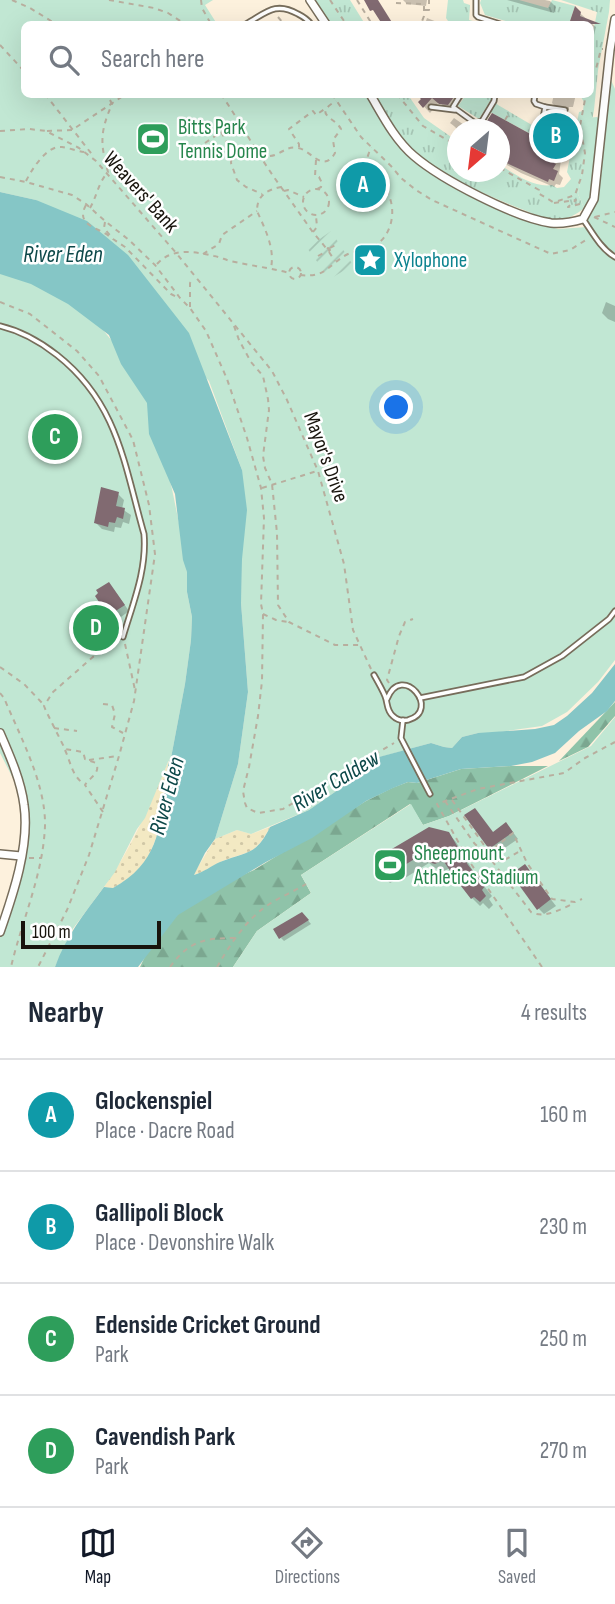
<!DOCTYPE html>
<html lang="en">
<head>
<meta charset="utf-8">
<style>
	body { margin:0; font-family:"Sofia Sans Condensed",sans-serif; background:#f6f6f7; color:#1f2937 }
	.compass { position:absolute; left:447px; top:119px; width:63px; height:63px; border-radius:50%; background:#fff; box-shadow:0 7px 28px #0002; rotate:208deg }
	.scale { position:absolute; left:21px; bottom:18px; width:140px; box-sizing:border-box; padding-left:7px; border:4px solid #18140d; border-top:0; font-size:19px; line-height:24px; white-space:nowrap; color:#18140d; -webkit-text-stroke:5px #fff; paint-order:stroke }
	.you { position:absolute; left:397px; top:408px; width:24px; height:24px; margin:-18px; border:5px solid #fff; border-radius:50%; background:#1a73e8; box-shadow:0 0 0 10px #1a73e833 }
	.badge { display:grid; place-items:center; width:46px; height:46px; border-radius:50%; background:#111827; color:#fff; font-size:23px; font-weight:700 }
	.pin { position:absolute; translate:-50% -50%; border:4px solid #fff; box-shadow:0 2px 7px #0006 }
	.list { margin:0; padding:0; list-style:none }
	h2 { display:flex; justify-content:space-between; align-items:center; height:91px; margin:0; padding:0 28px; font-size:30px }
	h2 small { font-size:23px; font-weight:400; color:#747a83 }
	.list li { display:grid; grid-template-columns:46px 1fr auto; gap:21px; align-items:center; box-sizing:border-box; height:112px; padding:0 28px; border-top:2px solid #e0e1e3 }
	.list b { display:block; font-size:26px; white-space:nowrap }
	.list p { margin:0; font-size:23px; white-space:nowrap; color:#747a83 }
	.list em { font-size:23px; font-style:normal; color:#747a83 }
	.icon { flex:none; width:38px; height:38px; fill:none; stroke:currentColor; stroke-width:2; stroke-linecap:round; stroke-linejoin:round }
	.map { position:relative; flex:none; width:615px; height:967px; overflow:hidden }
	.search { position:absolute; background:#fff; box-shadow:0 7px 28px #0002; left:21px; right:21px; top:21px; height:77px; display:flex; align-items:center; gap:18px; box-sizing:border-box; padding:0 24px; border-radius:10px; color:#747a83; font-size:26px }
	.sheet { height:539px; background:#fff }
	nav { display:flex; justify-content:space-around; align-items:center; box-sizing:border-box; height:98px; border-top:2px solid #e0e1e3; background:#fff; font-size:19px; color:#747a83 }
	nav a { display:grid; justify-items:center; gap:4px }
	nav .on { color:#111827 }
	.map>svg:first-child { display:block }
</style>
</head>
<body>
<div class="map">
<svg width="615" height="967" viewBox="0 0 615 967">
	<defs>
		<pattern id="grass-tufts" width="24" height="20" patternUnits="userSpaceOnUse" patternTransform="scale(1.75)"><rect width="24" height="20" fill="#c1e7d3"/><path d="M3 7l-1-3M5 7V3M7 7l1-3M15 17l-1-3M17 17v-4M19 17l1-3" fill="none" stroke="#a5c5b4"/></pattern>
		<pattern id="forest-firs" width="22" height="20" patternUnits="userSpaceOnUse" patternTransform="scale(1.75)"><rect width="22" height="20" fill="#8fc3a9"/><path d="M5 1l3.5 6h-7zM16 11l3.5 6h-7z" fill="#7ba790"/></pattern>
		<pattern id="sand-dots" width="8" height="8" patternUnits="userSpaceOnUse" patternTransform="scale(1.75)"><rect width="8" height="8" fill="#f3e9c3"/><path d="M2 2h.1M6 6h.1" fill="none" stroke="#d0c7a6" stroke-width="1.8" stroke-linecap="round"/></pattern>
		<pattern id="garden-furrows" width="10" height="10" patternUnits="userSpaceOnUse" patternTransform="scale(1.75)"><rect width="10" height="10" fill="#c1e7d3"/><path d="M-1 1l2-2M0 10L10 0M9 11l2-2" fill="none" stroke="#a5c5b4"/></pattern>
	</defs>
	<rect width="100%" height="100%" fill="#fdf1dd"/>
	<g fill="url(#grass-tufts)">
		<polygon points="314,0 350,0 365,24 329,24"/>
		<polygon points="448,0 463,0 464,3 470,5 469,20 484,24 450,24 446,18"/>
		<polygon points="481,0 519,0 548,8 552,0 575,6 569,24 516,24 485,15 480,3"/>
		<path d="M 561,0 L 610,0 L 609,12 L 598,70 L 594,110 L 578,194 L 584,208 C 577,215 565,220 555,220 C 544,220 534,214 524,210 C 490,197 447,178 419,155 C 400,139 388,115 374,95 L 408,95 L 424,118 L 457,141 L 458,172 L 500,172 L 500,165 C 515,174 534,188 552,185 L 557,188 L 564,187 L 571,179 L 567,172 L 579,112 L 583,111 L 584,102 L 581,97 L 581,95 L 590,94 L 591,43 L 597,12 Z"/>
		<polygon points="466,95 493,95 492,99 498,105 537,128 538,138 490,112 495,105 490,101 479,119 458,106"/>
	</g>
	<g fill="url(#forest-firs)">
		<polygon points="615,702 615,716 588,747 559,761"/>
		<polygon points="511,766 548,766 449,816 423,825 410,804 301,875 311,893 257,931 233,967 140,967 152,942 188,899 254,870 366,801 392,788 408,782 417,783 461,769"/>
	</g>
	<g fill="url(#sand-dots)">
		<path d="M 168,762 C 168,795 160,849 136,873 C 129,879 120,884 113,888 L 104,887 C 131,850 150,804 168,762 Z"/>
		<path d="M 270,827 C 254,858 246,850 218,863 C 210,867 203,873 193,875 L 215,839 L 237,830 L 251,834 Z"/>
	</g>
	<g fill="#c1e7d3">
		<polygon points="0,0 213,0 205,5 217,24 24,24 24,94 366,95 389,131 405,152 531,221 558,229 587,227 588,217 578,194 584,161 578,139 585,118 597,117 603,122 606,117 611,80 615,89 615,660 598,682 567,712 542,726 492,733 478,733 462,737 452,748 444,747 431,743 380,757 369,763 345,785 309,810 251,834 237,830 215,839 238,764 248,692 241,603 242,470 209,381 36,200 0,192"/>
		<polygon points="0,272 62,293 93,318 127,359 145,394 162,448 172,489 184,548 187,572 187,592 192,617 191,640 185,684 171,758 168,762 145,818 137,829 115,872 72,930 55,967 0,967 0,925 22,847 22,796 0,753"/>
		<polygon points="615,717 615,967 233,967 257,931 311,893 301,875 411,804 423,825 449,816 591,746"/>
	</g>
	<polygon fill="url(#garden-furrows)" points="331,231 353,265 330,279 307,248"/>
	<path fill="#85c6c6" d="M 0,192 L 36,200 L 87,221 L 128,255 L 189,333 L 242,470 L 247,510 L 242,559 L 241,603 L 248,692 L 238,764 L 215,839 L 205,853 L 194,875 C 204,872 211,866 220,862 C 247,851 256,856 270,827 L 309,810 L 345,785 L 369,763 L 379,757 L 431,743 L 444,747 L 452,748 L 462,737 L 478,733 L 535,729 L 554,725 L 567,716 L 592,693 L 615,664 L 615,701 L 607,711 L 579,731 L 555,753 L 532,762 L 511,766 L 461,769 L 417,783 L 408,782 L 393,788 L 366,801 L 312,838 L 266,862 L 178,915 L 138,967 L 55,967 C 66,936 84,914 104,887 L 113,888 C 158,863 159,831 166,785 C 168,776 166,765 171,758 L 185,684 L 191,640 L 192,617 L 187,592 L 187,572 L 183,560 L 175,494 L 149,434 L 147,403 L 121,364 L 109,335 L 68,304 L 31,284 L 0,274 Z"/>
	<g fill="#0003">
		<polygon points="403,0 427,0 426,6 407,4"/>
		<polygon points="507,0 545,0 550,1 556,7 554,13"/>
		<polygon points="575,9 596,27 591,47 590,24 570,24"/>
		<polygon points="427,18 437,22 439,24 425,24"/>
		<polygon points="419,94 461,94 464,97 455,110 447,109 439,102 430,113 420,102 423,99"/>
		<polygon points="554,94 576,94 573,107 569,107 569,110 558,109 552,103"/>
		<polygon points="551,114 561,116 567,122 566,132 572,138 570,147 563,146 559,174 563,178 560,185 556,184 554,187 521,173 500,161 500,130 483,130 492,115 535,138 541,144 539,155 543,152 547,142"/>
		<polygon points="454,118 467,127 470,130 458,130 454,126 450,123"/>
		<polygon points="606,302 615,306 615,322 608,319 602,313"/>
		<polygon points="118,494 124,500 122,509 131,515 129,524 123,522 121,528 115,527 114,532 102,529 96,523"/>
		<polygon points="114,590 129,611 121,617 117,613 114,615 110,613 97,596"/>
		<polygon points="467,816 494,834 512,831 518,839 496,854"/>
		<polygon points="448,833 456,842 476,876 492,896 489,899 493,905 489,909 483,903 480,906 472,898 450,868 444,871 435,868 429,863 405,878 403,876 390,883 382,875"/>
		<polygon points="525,866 556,906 544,914 538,908"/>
		<polygon points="306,918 311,924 284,941 281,938"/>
	</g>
	<g fill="#816a71">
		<polygon points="364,0 378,0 393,24 382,24 373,10 370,11"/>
		<polygon points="575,6 581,12 580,16 601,24 569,24"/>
		<polygon points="416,94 456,94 448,105 439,104 432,98 423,108 418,102 421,99"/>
		<polygon points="549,112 562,114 560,129 567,130 565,142 557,141 554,163 556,164 553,169 558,171 554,181 549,179 548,182 500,160 500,130 481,130 492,113 536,137 534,150 536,153 539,153 542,151 545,142"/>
		<polygon points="101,487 119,492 116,506 125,508 123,519 117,517 115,523 109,522 108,527 94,523"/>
		<polygon points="109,582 125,605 114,612 111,608 107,610 105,606 103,608 95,596 98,593 96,590"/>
		<polygon points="475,808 493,832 506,822 513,832 489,849 464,815"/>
		<polygon points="429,827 449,832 468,865 485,886 482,890 486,896 480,902 474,897 471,899 454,877 443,860 435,864 425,861 421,855 395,871 394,868 381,876 374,864 386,856 385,853"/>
		<polygon points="525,864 551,899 537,910 511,874"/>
		<polygon points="302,912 309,920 279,939 273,929"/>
	</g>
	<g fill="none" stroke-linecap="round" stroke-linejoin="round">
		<g stroke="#776d5b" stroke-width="7">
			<g id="lane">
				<polyline points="476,0 476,15 478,17 500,24"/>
				<path d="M 246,24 C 266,13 275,1 298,14 C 304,17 307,19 311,24"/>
				<polyline points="461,94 453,107 475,123 482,121 494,101 495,94"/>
				<polyline points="535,94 534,101 536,104 545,107 538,149"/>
				<polyline points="431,107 455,110"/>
				<polyline points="545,107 565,110"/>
				<path d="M 583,219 C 592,232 601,249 615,257"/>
				<path d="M 0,326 C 21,331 39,341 57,355 C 118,403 124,464 144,534 C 147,570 133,603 123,637"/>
				<path d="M 374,675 C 378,682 382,689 385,696 C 388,703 386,710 393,716 C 397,720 403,721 408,720 C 442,711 402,661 387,699"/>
				<polyline points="420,698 524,677 562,656 609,619 615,611"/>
				<polyline points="403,720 401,738 430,794"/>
			</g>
		</g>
		<g stroke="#776d5b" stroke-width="10">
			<g id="street">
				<polyline points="310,0 326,24"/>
				<path d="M 370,94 C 383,116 395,140 414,156 C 442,180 516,218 551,223 C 562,224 573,222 583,219 L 594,199 L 610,50 L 615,19"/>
				<path d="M 0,733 C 10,756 21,781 24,805 C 30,845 13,895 0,932"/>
				<polyline points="0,854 21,856"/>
			</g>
		</g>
		<g stroke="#b8ae9e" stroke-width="2" stroke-dasharray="5 5" stroke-linecap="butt">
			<polyline points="12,0 30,8 56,24"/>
			<polyline points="109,0 154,8 168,13 185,24"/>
			<polyline points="201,0 202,8 211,24"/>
			<polyline points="330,0 346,24"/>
			<polyline points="357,0 372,24"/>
			<polyline points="396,3 424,4 424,16 421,24"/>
			<polyline points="425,10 429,10 429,0"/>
			<polyline points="278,17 284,24"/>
			<polyline points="0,45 24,71"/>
			<polyline points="590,75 596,69 601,49 603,49"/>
			<polyline points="45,94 94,157"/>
			<path d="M 221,94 C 242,125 259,157 281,187 C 267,190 257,195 257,211 C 265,229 275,248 271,268"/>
			<polyline points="332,94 361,137 391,166 401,178 416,190 432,200 551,254 570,250 589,238"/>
			<polyline points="397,94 423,126 458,146"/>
			<polyline points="505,120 510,112"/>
			<polyline points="0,131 29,129 46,131 79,148 96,161 177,254 272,371 287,400 318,471 344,564 353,630 371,669"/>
			<polyline points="47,131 72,130 126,94"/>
			<polyline points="221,132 232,152 231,163 237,180 246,187 262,194"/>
			<polyline points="205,143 237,121"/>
			<polyline points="299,147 299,144 289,129 313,111 316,115 326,108"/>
			<path d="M 260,155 C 265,156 272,157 277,154 C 284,151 289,146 298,148 C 311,150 323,174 335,153 L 333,140 L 341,129 C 335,117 312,115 336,101"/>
			<polyline points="316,160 315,176 319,177 322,183 321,187 317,189"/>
			<polyline points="500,168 539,190 538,193 553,202"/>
			<polyline points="0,177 26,182 72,195 86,204 105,221 129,240 155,265 180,298 190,308 206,331 227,379 247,438 261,488 264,518 261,604 263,614 262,681 258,716 249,767 243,791 245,803 247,808 258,813 283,809 394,743"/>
			<path d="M 26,181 C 32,169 47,145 62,147 C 69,148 77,151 84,152"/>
			<polyline points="281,187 312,231 326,248"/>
			<circle cx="316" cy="202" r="13"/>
			<polyline points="284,191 288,190 304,197"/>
			<polyline points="558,201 575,195 582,175 585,153 580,126 586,94"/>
			<polyline points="554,203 576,200 568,207 580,204 581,205"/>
			<path d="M 86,205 C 75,225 97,227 109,236"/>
			<path d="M 90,208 C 97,196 98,183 108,172 C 100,143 100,132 112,104 L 107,94"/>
			<polyline points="594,217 615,227"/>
			<polyline points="595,217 615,212"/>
			<polyline points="105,222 104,228 113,239 125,247 171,294 179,298"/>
			<polyline points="313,232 317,227 316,216"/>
			<polygon points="328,248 330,250 328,252 326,250"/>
			<polyline points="330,248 337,244"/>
			<polyline points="329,252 335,261"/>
			<polyline points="203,254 219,244 222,235 257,211"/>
			<polyline points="318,256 325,252"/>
			<path d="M 157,264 C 171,248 194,251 214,256 C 221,257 227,261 235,262 C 253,266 271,268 289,273"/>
			<circle cx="295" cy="273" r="6"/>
			<path d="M 300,275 C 327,278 327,265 348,254 C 356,250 366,251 374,246 C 393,236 398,206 385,189 C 378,180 370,180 364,173 L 365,164 L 371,147"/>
			<polyline points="0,302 30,314 77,351 99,376 133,440 149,505 155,554 134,701 119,756 89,855 67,910 38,967"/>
			<polyline points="190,307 190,283 193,279"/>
			<polyline points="234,326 239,340 251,362 263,376 268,399 269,410 263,456 265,468 272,484 277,533 278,605 289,622 335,645 359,645"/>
			<polyline points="262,488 317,471"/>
			<polyline points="263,614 276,620 288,622"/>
			<polyline points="125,644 135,690"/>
			<polyline points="0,667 24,684 44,705"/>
			<polyline points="389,683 387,680 399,636 405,622 413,619"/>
			<path d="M 0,693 L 4,698 C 20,736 46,784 45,826 C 43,875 22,920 11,967"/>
			<polyline points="103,704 112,705 115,714 112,727 123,733"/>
			<polyline points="54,728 77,731"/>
			<path d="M 65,750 C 71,763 72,776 84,784"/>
			<polyline points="89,760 118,756"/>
			<polyline points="452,800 489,852 513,833 527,863 552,899 575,902 582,899"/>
			<polyline points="445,801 474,843 492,861 503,861 520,851"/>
			<path d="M 103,812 L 85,785 C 90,777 101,773 96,763 L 85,759 L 83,752 L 65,749 L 46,711 L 44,706 L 53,692 L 94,656 L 119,640"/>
			<polyline points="29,858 41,858"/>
			<path d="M 492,861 L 531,912 C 544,919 562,909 574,903"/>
			<path d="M 170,967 C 189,941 204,938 235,938"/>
			<path d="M 217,967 C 231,943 247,918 271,903 C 282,896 295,891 306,884"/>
			<polyline points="542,967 469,861 437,804 478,789 564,773 585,758 615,742"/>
		</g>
		<use href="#lane" stroke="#fff" stroke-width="3.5"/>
		<use href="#street" stroke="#fff" stroke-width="7"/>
	</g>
	<defs>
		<g id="stadium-square" transform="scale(1.75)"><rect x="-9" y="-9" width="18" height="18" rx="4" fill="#2e9e5b" stroke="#fff"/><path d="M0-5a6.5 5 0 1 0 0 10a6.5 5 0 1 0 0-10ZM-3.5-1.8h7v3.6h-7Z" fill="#fff"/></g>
		<g id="sight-square" transform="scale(1.75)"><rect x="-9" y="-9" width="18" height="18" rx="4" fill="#0f9aa8" stroke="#fff"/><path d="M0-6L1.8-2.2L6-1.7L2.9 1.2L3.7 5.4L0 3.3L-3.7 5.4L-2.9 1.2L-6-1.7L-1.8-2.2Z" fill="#fff"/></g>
	</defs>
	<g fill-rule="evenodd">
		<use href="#stadium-square" x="153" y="139"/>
		<use href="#sight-square" x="370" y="260"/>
		<use href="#stadium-square" x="390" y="865"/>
	</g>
	<g text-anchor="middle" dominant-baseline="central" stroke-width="5" stroke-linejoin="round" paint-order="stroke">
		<g font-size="21" fill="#27864d" stroke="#fff" text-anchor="start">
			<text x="178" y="127">Bitts Park<tspan x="178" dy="24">Tennis Dome</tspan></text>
			<text x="414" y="853">Sheepmount<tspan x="414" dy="24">Athletics Stadium</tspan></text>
		</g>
		<g font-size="21" fill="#18140d" stroke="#fff">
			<text transform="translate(141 192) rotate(48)">Weavers' Bank</text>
			<text transform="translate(326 457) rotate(70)">Mayor's Drive</text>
		</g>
		<g font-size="21" fill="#0d838f" stroke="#fff" text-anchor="start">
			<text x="394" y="260">Xylophone</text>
		</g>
		<g font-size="23" font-style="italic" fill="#0d4849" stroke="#fff">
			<text x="63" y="255">River Eden</text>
			<text transform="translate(336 781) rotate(-31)">River Caldew</text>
			<text transform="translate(167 796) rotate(-75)">River Eden</text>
		</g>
	</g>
</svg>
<svg class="compass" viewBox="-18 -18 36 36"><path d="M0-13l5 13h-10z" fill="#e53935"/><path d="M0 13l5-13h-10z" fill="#747a83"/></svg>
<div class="scale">100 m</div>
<div class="you"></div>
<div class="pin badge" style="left:363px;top:185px;background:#0f9aa8">A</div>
<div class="pin badge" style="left:556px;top:136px;background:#0f9aa8">B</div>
<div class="pin badge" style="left:55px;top:437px;background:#2e9e5b">C</div>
<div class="pin badge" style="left:96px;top:628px;background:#2e9e5b">D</div>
<div class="search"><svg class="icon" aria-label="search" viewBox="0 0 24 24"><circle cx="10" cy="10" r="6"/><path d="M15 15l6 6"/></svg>Search here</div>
</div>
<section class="sheet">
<h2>Nearby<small>4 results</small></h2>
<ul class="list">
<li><span class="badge" style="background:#0f9aa8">A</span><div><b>Glockenspiel</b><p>Place · Dacre Road</p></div><em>160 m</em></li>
<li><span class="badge" style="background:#0f9aa8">B</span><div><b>Gallipoli Block</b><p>Place · Devonshire Walk</p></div><em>230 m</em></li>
<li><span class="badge" style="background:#2e9e5b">C</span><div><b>Edenside Cricket Ground</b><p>Park</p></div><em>250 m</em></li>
<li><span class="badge" style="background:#2e9e5b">D</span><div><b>Cavendish Park</b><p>Park</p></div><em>270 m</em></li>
</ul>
</section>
<nav>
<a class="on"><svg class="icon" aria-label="map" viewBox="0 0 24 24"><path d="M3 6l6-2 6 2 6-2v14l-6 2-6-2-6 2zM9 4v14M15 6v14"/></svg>Map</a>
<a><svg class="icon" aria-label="directions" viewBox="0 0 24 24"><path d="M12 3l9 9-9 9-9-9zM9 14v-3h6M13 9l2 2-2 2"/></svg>Directions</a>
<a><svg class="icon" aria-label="saved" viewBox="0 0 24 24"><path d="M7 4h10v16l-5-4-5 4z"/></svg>Saved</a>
</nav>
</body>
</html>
